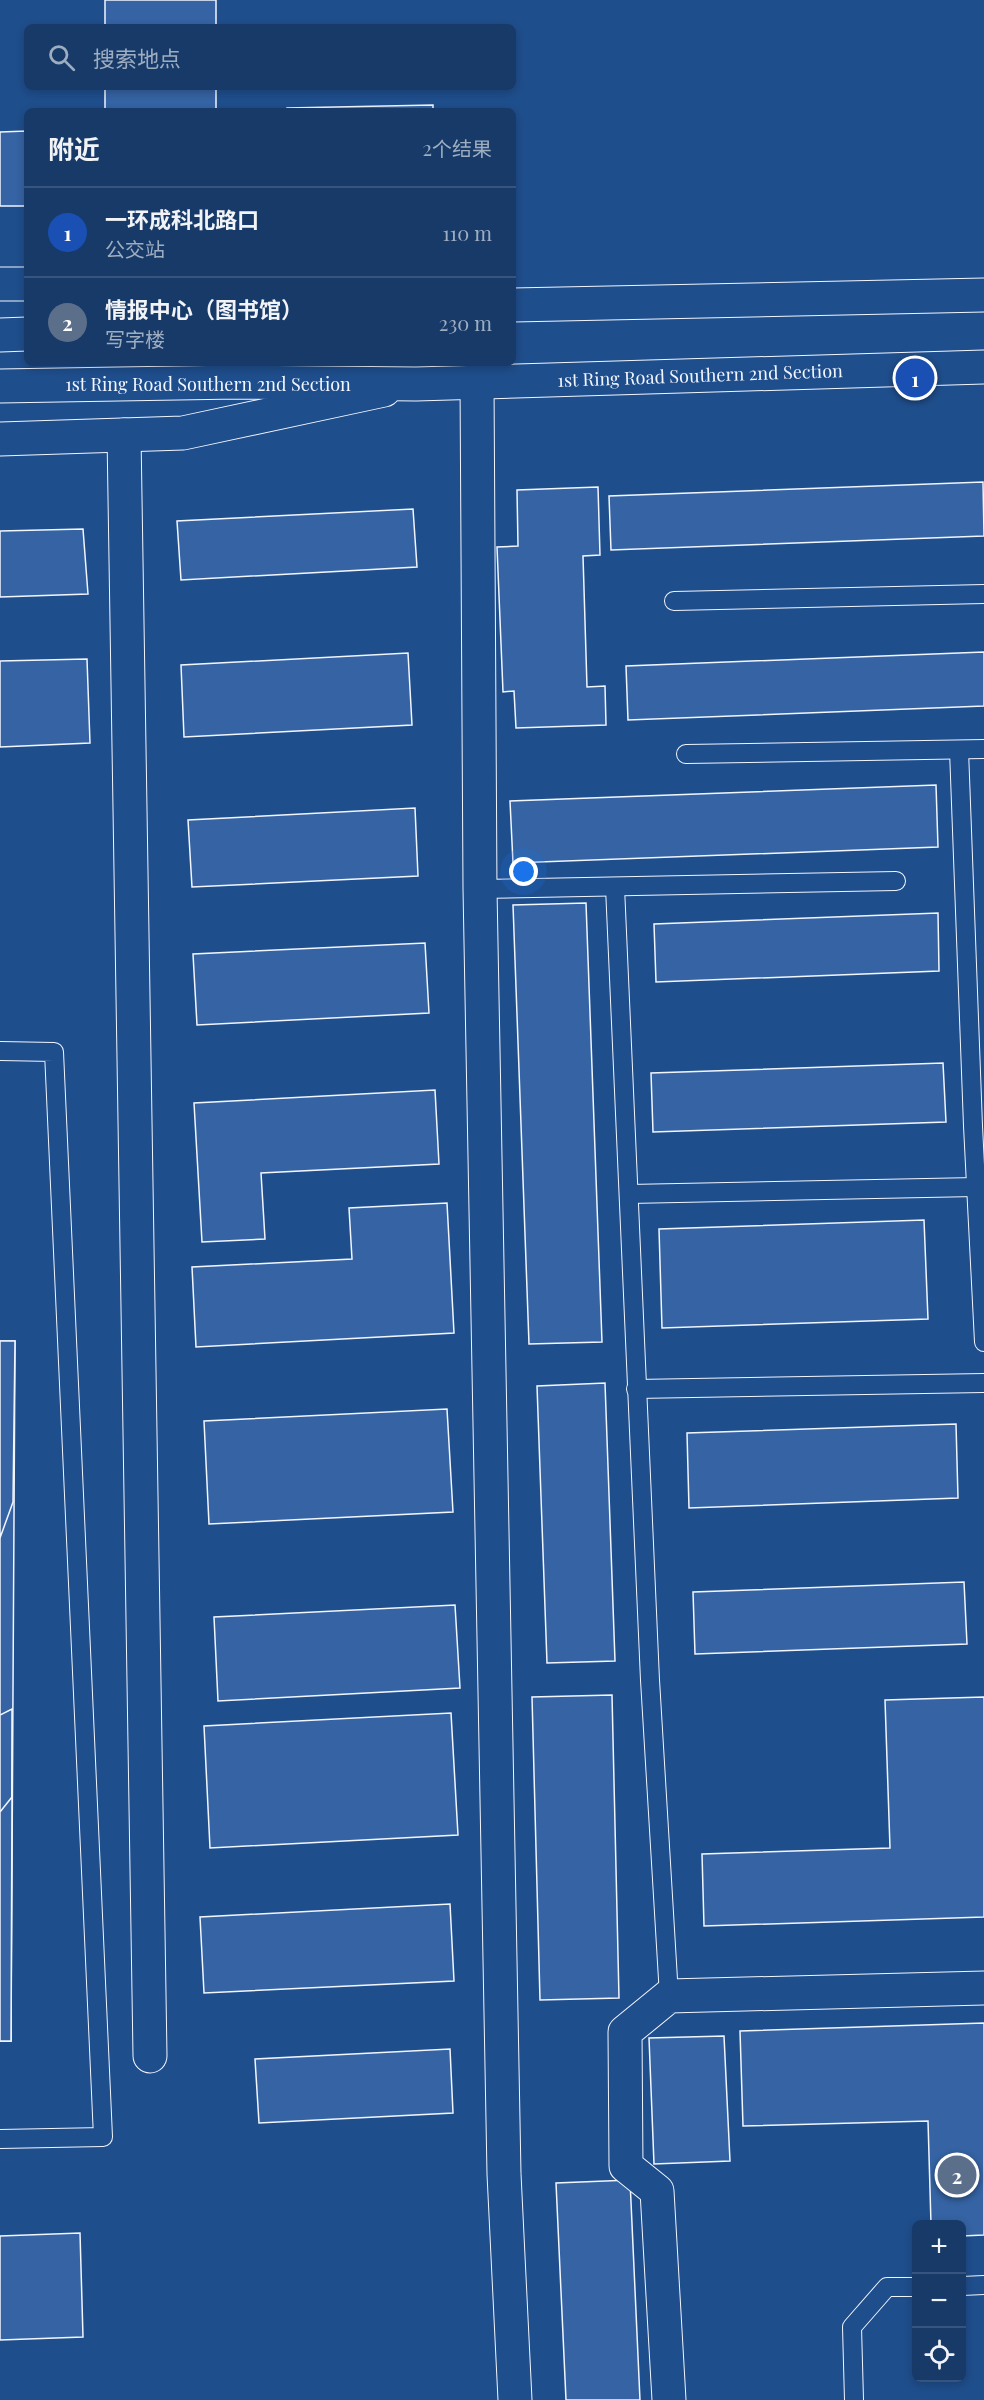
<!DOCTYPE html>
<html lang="zh">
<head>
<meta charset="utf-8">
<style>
	body { margin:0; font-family:"Playfair Display","Noto Sans SC",serif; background:#20416f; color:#f1f3f6 }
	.controls { position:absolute; right:18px; bottom:18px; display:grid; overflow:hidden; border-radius:9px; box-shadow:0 3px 9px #0003 }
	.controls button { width:54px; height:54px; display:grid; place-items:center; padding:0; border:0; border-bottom:2px solid #36547d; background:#173a69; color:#f1f3f6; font:30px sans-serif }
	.you { position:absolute; left:524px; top:872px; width:21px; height:21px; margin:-15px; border:4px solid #fff; border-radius:50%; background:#1a73e8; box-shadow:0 0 0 9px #1a73e833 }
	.badge { display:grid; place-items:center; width:39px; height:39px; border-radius:50%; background:#ffb74d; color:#fff; font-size:20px; font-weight:700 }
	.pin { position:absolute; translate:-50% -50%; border:3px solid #fff; box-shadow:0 2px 6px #0006 }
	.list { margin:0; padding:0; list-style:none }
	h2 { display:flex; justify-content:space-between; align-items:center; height:78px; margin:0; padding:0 24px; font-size:26px }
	h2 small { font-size:20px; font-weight:400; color:#9eadc0 }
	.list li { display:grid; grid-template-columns:39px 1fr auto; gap:18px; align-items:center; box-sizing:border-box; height:90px; padding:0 24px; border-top:2px solid #36547d }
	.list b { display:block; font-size:22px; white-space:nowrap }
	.list p { margin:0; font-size:20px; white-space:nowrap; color:#9eadc0 }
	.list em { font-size:20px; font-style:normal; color:#9eadc0 }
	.icon { flex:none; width:33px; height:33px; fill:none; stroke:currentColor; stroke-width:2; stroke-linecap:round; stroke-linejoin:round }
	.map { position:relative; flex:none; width:984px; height:2400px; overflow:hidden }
	.search { position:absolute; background:#173a69; box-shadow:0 3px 9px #0003; left:24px; top:24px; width:492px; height:66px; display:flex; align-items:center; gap:15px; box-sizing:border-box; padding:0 21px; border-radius:9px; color:#9eadc0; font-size:22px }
	.panel { position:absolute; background:#173a69; box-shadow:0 3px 9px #0003; left:24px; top:108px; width:492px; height:258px; border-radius:9px }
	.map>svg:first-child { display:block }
</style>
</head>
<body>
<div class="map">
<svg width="984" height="2400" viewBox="0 0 984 2400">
	<rect width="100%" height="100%" fill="#1f4e8c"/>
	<g fill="#3563a3" stroke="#f2f6ff" stroke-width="1.5">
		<rect x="105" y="0" width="111" height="27"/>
		<rect x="105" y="87" width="111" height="24"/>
		<polygon points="433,105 433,111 287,111 287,108"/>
		<polygon points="27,131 27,206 0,206 0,132"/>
		<polygon points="983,482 984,536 611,550 609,496"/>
		<polygon points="598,487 600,555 583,556 587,687 605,686 606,725 516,728 514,691 503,692 497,547 518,546 517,490"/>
		<polygon points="413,509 417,567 181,580 177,521"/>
		<polygon points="83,529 88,594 0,597 0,531"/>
		<polygon points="984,652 984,706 628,720 626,666"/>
		<polygon points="408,653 412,725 184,737 181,665"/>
		<polygon points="87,659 90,743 0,747 0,661"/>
		<polygon points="936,785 938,847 513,863 510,801"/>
		<polygon points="415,808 418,876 192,887 188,820"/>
		<polygon points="586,903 602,1342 529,1344 513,905"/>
		<polygon points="938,913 939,971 656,982 654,924"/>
		<polygon points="425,943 429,1013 197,1025 193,954"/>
		<polygon points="943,1063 946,1122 653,1132 651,1073"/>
		<polygon points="435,1090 439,1164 261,1173 265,1239 202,1242 194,1103"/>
		<polygon points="447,1203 454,1333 196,1347 192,1267 352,1259 349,1208"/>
		<polygon points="924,1220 928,1319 662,1328 659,1229"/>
		<polygon points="0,1341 15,1341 11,2041 0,2041"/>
		<polygon points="0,1341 15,1341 13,1502 0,1538"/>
		<polygon points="605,1383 615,1661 547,1663 537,1386"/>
		<polygon points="447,1409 453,1512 209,1524 204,1421"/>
		<polygon points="956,1424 958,1498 689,1508 687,1433"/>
		<polygon points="964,1582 967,1644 695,1654 693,1592"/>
		<polygon points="455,1605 460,1688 218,1701 214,1617"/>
		<polygon points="612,1695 619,1998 540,2000 532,1697"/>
		<polygon points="984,1697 984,1917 704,1926 702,1854 890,1848 885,1700"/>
		<polygon points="12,1709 11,2041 0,2041 0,1715"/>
		<polygon points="451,1713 458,1835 210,1848 204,1726"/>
		<polygon points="12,1797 11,2041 0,2041 0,1812"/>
		<polygon points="450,1904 454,1981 204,1993 200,1917"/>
		<polygon points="984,2023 984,2235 962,2236 962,2224 931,2224 928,2121 743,2126 740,2031"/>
		<polygon points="724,2036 730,2161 654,2164 649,2038"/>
		<polygon points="450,2049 453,2113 259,2123 255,2059"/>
		<polygon points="630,2180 640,2400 566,2400 556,2183"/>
		<polygon points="80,2233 83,2337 0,2340 0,2236"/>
	</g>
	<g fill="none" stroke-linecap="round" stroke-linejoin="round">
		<g stroke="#f2f6ff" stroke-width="20">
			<g id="lane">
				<polyline points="674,601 984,594"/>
				<polyline points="959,750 973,1126 984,1342"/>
				<polyline points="686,754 984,749"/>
				<polyline points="615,887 650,1680 669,1996"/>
				<polyline points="480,889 896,881"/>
				<polyline points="0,1051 54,1052 103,2137 0,2139"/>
				<polyline points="629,1194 976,1187"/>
				<polyline points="636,1389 984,1383"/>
				<polyline points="962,2286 984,2285"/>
				<polyline points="854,2400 852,2327 887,2287 916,2287"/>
			</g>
		</g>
		<g stroke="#f2f6ff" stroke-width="35">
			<g id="street">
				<polyline points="477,381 480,889 504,2174 515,2400"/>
				<polyline points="124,435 150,2056"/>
				<polyline points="669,2400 657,2191 626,2166 625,2032 669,1996 984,1988"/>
			</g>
		</g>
		<g stroke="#f2f6ff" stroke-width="35">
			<g id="secondary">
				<polyline points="0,284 27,284"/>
				<polyline points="0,439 183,433 384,390"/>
			</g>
		</g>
		<g stroke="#f2f6ff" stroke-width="35">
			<g id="primary">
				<polyline points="513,305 984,295"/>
				<polyline points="0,335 27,334"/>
				<polyline points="0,386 237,382 416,384 984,367"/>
			</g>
		</g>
		<use href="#lane" stroke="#1f4e8c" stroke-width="18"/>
		<use href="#street" stroke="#1f4e8c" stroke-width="33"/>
		<use href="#secondary" stroke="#1f4e8c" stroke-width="33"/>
		<use href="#primary" stroke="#1f4e8c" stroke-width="33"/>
	</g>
	<g text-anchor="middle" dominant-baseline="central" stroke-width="4.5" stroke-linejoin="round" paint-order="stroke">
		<g font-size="18" fill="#f2f6ff" stroke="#1f4e8c">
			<text transform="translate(700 375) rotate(-2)">1st Ring Road Southern 2nd Section</text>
			<text x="208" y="384">1st Ring Road Southern 2nd Section</text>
		</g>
	</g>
</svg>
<div class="controls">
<button>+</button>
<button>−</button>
<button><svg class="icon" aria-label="locate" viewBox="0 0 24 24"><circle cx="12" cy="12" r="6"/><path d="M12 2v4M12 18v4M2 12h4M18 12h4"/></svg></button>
</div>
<div class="you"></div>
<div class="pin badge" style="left:915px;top:378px;background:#1a4fb4">1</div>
<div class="pin badge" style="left:957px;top:2175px;background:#5c6f8a">2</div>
<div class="search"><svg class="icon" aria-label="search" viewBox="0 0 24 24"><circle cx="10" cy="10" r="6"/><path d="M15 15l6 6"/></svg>搜索地点</div>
<section class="panel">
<h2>附近<small>2个结果</small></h2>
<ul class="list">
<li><span class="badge" style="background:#1a4fb4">1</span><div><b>一环成科北路口</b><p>公交站</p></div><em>110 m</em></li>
<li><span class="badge" style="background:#5c6f8a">2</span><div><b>情报中心（图书馆）</b><p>写字楼</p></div><em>230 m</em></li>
</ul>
</section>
</div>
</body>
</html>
